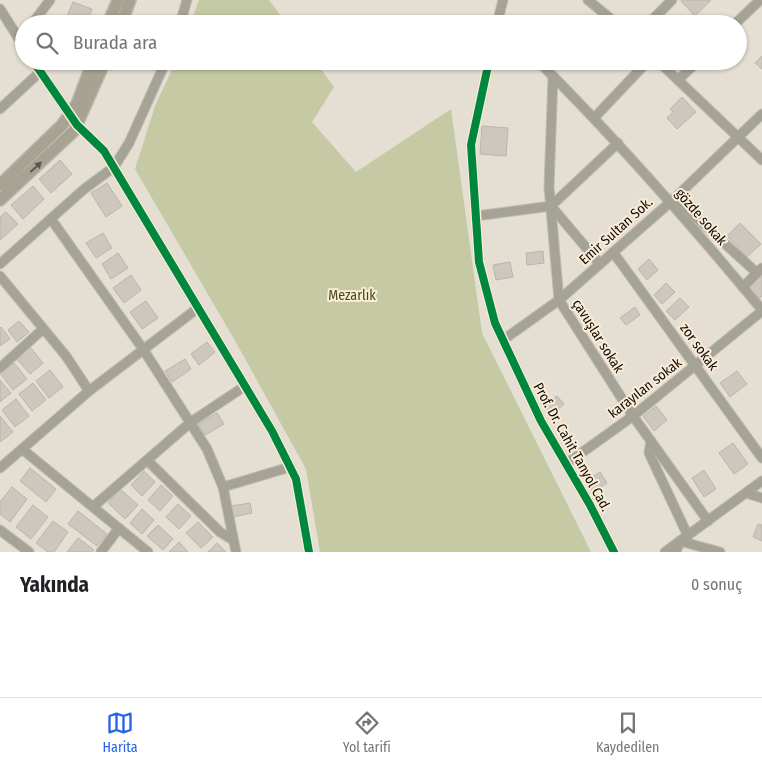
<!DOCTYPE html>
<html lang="tr">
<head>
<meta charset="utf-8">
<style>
	body { margin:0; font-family:"Fira Sans Condensed",sans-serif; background:#f6f6f6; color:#202124 }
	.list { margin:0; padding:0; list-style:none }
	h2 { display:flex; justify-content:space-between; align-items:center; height:65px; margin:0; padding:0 20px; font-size:21px }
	h2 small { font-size:16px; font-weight:400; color:#757577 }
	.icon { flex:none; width:28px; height:28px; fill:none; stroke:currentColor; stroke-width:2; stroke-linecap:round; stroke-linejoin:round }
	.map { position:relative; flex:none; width:762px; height:552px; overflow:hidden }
	.search { position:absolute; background:#fff; box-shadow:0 1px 4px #0004; left:15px; right:15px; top:15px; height:55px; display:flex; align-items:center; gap:12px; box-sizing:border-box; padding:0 18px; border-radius:28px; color:#757577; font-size:19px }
	.sheet { height:145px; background:#fff }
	nav { display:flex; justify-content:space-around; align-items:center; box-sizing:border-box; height:70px; border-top:1px solid #e0e0e0; background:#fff; font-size:14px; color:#757577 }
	nav a { display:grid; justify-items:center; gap:2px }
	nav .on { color:#2563eb }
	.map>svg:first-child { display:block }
</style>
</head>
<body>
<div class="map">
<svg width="762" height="552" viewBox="0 0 762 552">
	<rect width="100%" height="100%" fill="#e5ded2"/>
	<g fill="#c5caa5">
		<polygon points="199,0 269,0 287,24 190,24"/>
		<polygon points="176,61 315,61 334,87 312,122 356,172 451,109 482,333 591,552 320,552 306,469 238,346 135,169 155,106"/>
	</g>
	<g fill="#cdc7be" stroke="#bab5ac">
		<polygon points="682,0 711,0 695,16 681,1"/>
		<polygon points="73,2 92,9 86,24 64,24"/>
		<polygon points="762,56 762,69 755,63"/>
		<polygon points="54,61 72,61 69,67"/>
		<polygon points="682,97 696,112 677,129 667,118 673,112 670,109"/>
		<polygon points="482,126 508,128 506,156 480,154"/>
		<polygon points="60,160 72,174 51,193 39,179"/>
		<polygon points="107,183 122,206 106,217 91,193"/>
		<polygon points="33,186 44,199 23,219 11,205"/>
		<polygon points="6,212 18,224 0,240 0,217"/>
		<polygon points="740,223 761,244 747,257 727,236"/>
		<polygon points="103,233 112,248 96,258 86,243"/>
		<polygon points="543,251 544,263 527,265 526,253"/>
		<polygon points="118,253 128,268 111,279 102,264"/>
		<polygon points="649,259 658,270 647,280 638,269"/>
		<polygon points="510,262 513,277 496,280 493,265"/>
		<polygon points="762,271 762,296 760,298 747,288"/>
		<polygon points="131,275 141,290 124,303 113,288"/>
		<polygon points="666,283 675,292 662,304 654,295"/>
		<polygon points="680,298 689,307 675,320 666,311"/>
		<polygon points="146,301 158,318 142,329 130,312"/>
		<polygon points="635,307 640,315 626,325 620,318"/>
		<polygon points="19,321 29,332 17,342 8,330"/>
		<polygon points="1,327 10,339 0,346 0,328"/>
		<polygon points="207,342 215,352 199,365 191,354"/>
		<polygon points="30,347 43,363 30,374 16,358"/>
		<polygon points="185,359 191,369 172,382 165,371"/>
		<polygon points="14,363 27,379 13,390 0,373"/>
		<polygon points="50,370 63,387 49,398 36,381"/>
		<polygon points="737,371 747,384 730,397 720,383"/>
		<polygon points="0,380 11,393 0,402"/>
		<polygon points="33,383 46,400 32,411 19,394"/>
		<polygon points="557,396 564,404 551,415 544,406"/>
		<polygon points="16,399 29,416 15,427 2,410"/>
		<polygon points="656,406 667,420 654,431 643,416"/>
		<polygon points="217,413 224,424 205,435 198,424"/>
		<polygon points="0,416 13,432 0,442"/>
		<polygon points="733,443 748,464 734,474 719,453"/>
		<polygon points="30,468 56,489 46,502 20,481"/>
		<polygon points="704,470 716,489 704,497 692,478"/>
		<polygon points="144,471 155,482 142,496 131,485"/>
		<polygon points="600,472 607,483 593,492 586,481"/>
		<polygon points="161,485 173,496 160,511 148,500"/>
		<polygon points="12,487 27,499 10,522 0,514 0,502"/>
		<polygon points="120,489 138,505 125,519 108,503"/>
		<polygon points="250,503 252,513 233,517 231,506"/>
		<polygon points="178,504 191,516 179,529 166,517"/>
		<polygon points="33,505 48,517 31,539 16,527"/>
		<polygon points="142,509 154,520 142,534 130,523"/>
		<polygon points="78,511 107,534 97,546 68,524"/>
		<polygon points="53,521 68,532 54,552 48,552 36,543"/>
		<polygon points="198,522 213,537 201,548 186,533"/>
		<polygon points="758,524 762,525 762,541 753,537"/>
		<polygon points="158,525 173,539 163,550 147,536"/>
		<polygon points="78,538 94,550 92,552 67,552"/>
		<polygon points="179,542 188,552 169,552"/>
		<polygon points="217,543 226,552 208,552"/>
	</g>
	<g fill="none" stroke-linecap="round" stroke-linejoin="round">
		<g stroke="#c1bcb3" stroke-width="11">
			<g id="minor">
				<polyline points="588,0 617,24"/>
				<polyline points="0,9 24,47"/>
				<polyline points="32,24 50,0"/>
				<polyline points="180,24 187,0"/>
				<polyline points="497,24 503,0"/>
				<polyline points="648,24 672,0"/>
				<polyline points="735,24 760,0"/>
				<polyline points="33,61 77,125 104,151 272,431 296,479 309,552"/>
				<polyline points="489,61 471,145 479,262 495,323 541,421 590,505 614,552"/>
				<path d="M 538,61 C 617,140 691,224 762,310"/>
				<polyline points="658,61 762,160"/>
				<polyline points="553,76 549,187 559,300 633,416 708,521"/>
				<polyline points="678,80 698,61"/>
				<polyline points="0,109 40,72"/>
				<polyline points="594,118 648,61"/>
				<polyline points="675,198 757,273"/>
				<polyline points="551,206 600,264"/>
				<polyline points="476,216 551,206 618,143"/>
				<polyline points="51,219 143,349 207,449 223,487 236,552"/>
				<polyline points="613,252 762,458"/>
				<polyline points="0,264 83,190 114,167 129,143 166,61"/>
				<polyline points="0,276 66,356 89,391"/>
				<polyline points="743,287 762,268"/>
				<polyline points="503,340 559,300 675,198 762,114"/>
				<polyline points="0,368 43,329"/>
				<polyline points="651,441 649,453 688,536"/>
				<polyline points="22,449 148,552"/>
				<polyline points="147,460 220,532 233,540"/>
				<polyline points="566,464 633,416 762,311"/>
				<polyline points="0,468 89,391 198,308"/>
				<polyline points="223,487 290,467"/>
				<polyline points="746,493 762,498"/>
				<polyline points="94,506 191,422 245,386"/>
				<polyline points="0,530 29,552"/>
				<polyline points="101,552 119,528"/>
				<polyline points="665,552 762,481"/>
				<polyline points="676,552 680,541 720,552"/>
			</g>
		</g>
		<g stroke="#c1bcb3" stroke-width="14">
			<g id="major">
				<polyline points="108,24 118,0"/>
				<polyline points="121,24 130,0"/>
				<polyline points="0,185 62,125 77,104 93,61"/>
				<polyline points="0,200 74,131 105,61"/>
			</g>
		</g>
		<use href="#minor" stroke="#a5a296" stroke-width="9"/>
		<use href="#major" stroke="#a8a292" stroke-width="11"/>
		<g stroke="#faecd7" stroke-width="11">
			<g id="cycleway">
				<polyline points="33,61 77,125 104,151 272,431 296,479 309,552"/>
				<polyline points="489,61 471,145 479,262 495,323 541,421 590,505 614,552"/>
			</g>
		</g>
		<use href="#cycleway" stroke="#00873e" stroke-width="8"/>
	</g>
	<defs><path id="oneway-solid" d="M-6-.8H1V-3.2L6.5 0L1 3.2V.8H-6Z" transform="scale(1.25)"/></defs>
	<use fill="#5c574c" href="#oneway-solid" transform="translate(36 167) rotate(-42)"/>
	<g text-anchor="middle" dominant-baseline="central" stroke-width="4" stroke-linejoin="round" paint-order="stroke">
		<g font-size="14" fill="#100c05" stroke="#faecd7">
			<text transform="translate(701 217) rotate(49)">gözde sokak</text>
			<text transform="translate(616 231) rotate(-42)">Emir Sultan Sok.</text>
			<text transform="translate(598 336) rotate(58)">çavuşlar sokak</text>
			<text transform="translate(699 347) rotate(54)">zor sokak</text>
			<text transform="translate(645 388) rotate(-38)">karayılan sokak</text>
			<text transform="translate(572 447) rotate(61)">Prof. Dr. Cahit Tanyol Cad.</text>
		</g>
		<g font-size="14" fill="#414d11" stroke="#faecd7">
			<text x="352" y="295">Mezarlık</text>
		</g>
	</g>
</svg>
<div class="search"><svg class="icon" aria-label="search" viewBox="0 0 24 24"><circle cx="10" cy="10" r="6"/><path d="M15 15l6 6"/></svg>Burada ara</div>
</div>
<section class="sheet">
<h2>Yakında<small>0 sonuç</small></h2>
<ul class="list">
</ul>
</section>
<nav>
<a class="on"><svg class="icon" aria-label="map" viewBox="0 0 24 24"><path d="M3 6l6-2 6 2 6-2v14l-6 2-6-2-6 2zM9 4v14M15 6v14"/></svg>Harita</a>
<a><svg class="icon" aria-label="directions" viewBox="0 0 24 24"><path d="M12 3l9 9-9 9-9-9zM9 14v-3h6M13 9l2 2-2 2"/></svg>Yol tarifi</a>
<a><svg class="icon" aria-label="saved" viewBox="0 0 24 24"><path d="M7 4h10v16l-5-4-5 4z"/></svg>Kaydedilen</a>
</nav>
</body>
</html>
